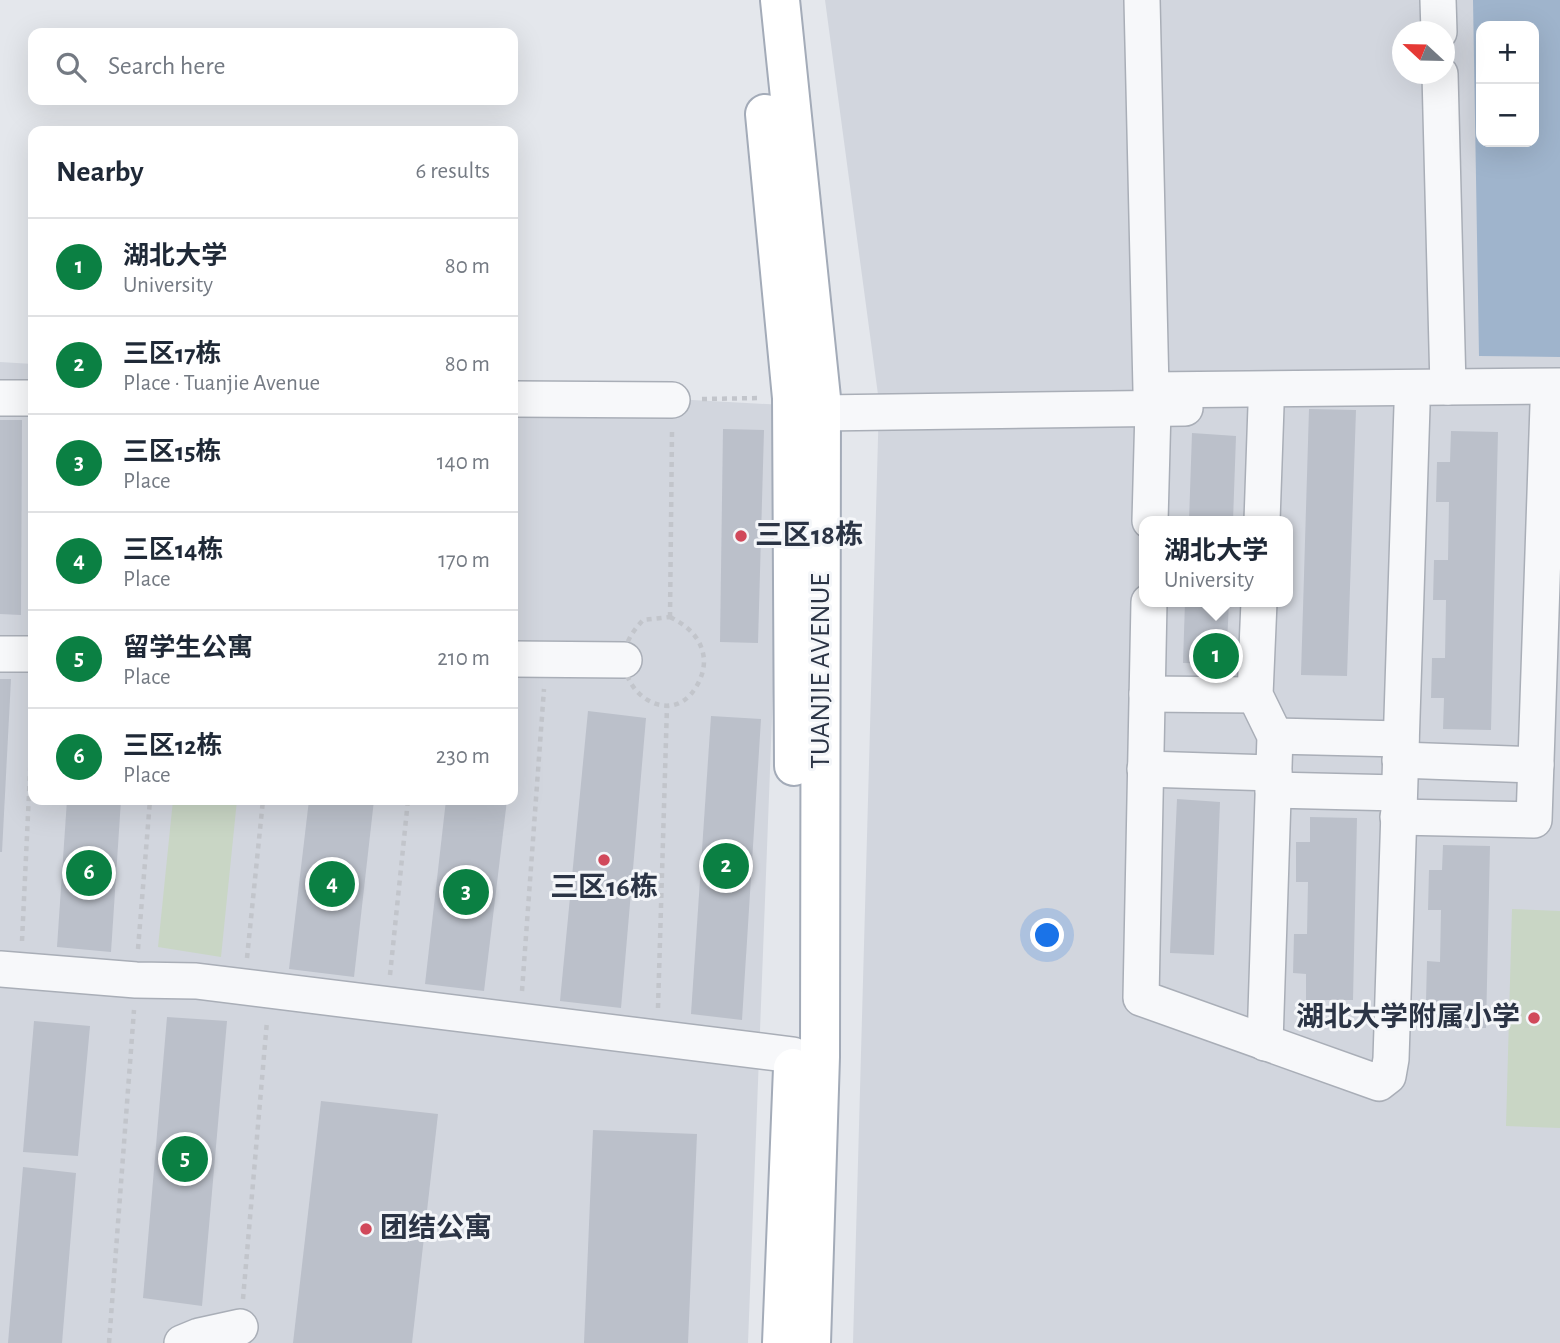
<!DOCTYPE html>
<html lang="en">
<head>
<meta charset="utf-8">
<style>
	body { margin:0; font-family:"Alegreya Sans","Noto Sans SC",sans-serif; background:#f6f6f7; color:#1f2937 }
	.controls { position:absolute; right:21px; top:21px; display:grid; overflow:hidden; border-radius:14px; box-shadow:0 7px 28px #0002 }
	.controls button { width:63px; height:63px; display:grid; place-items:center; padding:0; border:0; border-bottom:2px solid #e0e1e3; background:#fff; color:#1f2937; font:35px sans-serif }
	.compass { position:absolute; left:1392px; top:21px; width:63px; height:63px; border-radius:50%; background:#fff; box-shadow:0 7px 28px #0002; rotate:292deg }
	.you { position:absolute; left:1048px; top:936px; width:24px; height:24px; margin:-18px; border:5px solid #fff; border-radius:50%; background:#1a73e8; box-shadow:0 0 0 10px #1a73e833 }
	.badge { display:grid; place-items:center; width:46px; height:46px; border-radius:50%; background:#0b8043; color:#fff; font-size:23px; font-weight:700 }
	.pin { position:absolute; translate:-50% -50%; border:4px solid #fff; box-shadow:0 2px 7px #0006 }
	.popup { position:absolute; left:1139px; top:516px; width:154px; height:91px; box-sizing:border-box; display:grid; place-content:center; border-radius:14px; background:#fff; filter:drop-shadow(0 2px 5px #0005); font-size:23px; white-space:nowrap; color:#747a83 }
	.popup b { font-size:26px; color:#1f2937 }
	.popup::after { content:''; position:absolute; left:50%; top:100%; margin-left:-14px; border:14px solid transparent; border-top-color:#fff }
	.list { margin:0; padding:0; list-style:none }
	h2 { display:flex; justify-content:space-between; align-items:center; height:91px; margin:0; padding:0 28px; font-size:30px }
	h2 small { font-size:23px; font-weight:400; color:#747a83 }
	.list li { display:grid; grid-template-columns:46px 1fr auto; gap:21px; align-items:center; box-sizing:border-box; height:98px; padding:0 28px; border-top:2px solid #e0e1e3 }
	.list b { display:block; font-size:26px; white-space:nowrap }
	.list p { margin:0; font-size:23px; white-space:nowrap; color:#747a83 }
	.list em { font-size:23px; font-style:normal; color:#747a83 }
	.icon { flex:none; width:38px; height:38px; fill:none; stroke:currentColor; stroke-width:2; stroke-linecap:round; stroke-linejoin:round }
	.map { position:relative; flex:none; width:1560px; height:1343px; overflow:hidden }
	.search { position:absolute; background:#fff; box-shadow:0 7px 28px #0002; left:28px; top:28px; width:490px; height:77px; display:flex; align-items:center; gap:18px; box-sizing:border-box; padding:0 24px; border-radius:14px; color:#747a83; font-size:26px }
	.panel { position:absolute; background:#fff; box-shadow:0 7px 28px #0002; left:28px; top:126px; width:490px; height:679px; border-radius:14px }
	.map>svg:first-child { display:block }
</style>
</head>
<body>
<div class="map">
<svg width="1560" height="1343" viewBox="0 0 1560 1343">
	<rect width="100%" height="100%" fill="#e4e7ec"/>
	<g fill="#d2d6de" fill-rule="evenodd">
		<path d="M 825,0 L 1560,0 L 1560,1343 L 853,1343 L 879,402 ZM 1481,26 L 1534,26 L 1534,142 L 1481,142 ZM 1402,32 L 1444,32 L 1444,74 L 1402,74 ZM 1144,521 L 1288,521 L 1288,602 L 1144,602 Z"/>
		<polygon points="0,362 33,364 33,800 513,800 513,390 784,405 748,1343 0,1343"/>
	</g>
	<g fill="#c9d6c5">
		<polygon points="173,800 237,800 221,957 158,947"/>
		<polygon points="1512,909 1560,911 1560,1128 1506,1126"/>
	</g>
	<path fill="#9fb4cc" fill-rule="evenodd" d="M 1473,0 L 1560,0 L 1560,357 L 1479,356 ZM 1481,26 L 1534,26 L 1534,142 L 1481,142 Z"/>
	<g fill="#bbc0ca">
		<polygon points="1309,409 1356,410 1347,676 1301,675"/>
		<polygon points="0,420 22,420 21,615 0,614"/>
		<polygon points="723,429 764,430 758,643 720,642"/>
		<polygon points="1451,431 1498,432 1491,730 1443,729 1444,698 1431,698 1432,658 1445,658 1446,600 1433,600 1434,560 1448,560 1449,502 1436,502 1437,462 1450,462"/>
		<polygon points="1192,433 1236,436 1233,521 1189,521"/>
		<polygon points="1185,602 1229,602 1226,664 1183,663"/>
		<polygon points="0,679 11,679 2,852 0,852"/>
		<polygon points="513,704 518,705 514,732 513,732"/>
		<polygon points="588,711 646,718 621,1008 560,1001"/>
		<polygon points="711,716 761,719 742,1020 691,1014"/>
		<polygon points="1177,799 1220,802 1214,955 1170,953"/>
		<polygon points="67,800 121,800 111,952 57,947"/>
		<polygon points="309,800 374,800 354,977 289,969"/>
		<polygon points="446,800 507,800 484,991 425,984"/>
		<polygon points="1310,817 1357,818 1353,1000 1306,1000 1306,974 1293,973 1294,934 1307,934 1308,882 1296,882 1296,842 1310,842"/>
		<polygon points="1443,845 1490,846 1486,1028 1439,1028 1439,1002 1426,1001 1427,961 1440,962 1441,910 1428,910 1429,870 1442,870"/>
		<polygon points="167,1017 227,1021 202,1306 143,1298"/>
		<polygon points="34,1021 90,1026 78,1156 23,1152"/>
		<polygon points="321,1101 438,1114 412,1343 293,1343"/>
		<polygon points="593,1130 697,1134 688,1343 584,1343"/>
		<polygon points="23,1167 76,1173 62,1343 8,1343"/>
	</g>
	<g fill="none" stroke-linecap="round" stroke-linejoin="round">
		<g stroke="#a9aeb7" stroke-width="38">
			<g id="minor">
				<polyline points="1142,0 1151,390 1560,386"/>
				<polyline points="1438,0 1439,32"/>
				<polyline points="1440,74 1448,387"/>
				<polyline points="0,398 33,398"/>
				<polyline points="513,399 672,400"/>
				<polyline points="821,413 1185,408"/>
				<polyline points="1150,521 1153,409"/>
				<polyline points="1262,521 1266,406"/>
				<polyline points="1149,602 1141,998 1379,1083 1388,1076 1391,1059 1412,406"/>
				<polyline points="1259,602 1255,695 1275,736 1265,1043"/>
				<polyline points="0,654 33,654"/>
				<polyline points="513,659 624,660"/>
				<polyline points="1147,694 1255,695"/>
				<polyline points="1275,736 1401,739"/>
				<polyline points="1400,760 1536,765"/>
				<polyline points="1145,769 1274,773"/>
				<polyline points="1273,790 1399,793"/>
				<polyline points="1398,817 1534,820 1548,405"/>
				<polyline points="0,969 136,980 196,981 793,1055"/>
				<polyline points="182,1343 199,1336 240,1327"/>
			</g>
		</g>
		<g stroke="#a3abb8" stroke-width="42">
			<g id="major">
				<polyline points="780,0 821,398 820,1057 811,1343"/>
				<polyline points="765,114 792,398 794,766"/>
				<polyline points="782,1343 793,1068"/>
			</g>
		</g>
		<g stroke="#c2c5cb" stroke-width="4.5" stroke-dasharray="5 5" stroke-linecap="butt">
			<polyline points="702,399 760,398"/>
			<polyline points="670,617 672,431"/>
			<path d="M 670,617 C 688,626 703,639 704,661 C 704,670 701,679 696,687 C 670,731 613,689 626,647 C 629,636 636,628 643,620 Z"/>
			<polyline points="22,941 33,709"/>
			<polyline points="138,949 150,800"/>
			<polyline points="247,958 263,800"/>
			<polyline points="390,975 408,800"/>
			<polyline points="522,991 544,689"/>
			<polyline points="658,1008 667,706"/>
			<polyline points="243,1299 267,1021"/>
			<polyline points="109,1343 134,1010"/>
		</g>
		<use href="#minor" stroke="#f7f8fa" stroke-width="35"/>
		<use href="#major" stroke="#fff" stroke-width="38"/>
	</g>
	<g fill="#d1495b" stroke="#f4f6f9" stroke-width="2.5">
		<circle cx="741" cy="536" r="7"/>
		<circle cx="604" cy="860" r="7"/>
		<circle cx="1534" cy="1018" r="7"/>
		<circle cx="366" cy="1229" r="7"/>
	</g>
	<g text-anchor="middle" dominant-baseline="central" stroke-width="6" stroke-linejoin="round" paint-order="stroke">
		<g font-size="28" font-weight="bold" fill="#2b3445" stroke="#f4f6f9" text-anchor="start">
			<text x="755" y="536">三区18栋</text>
			<text x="604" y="888" text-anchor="middle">三区16栋</text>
			<text x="1520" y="1018" text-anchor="end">湖北大学附属小学</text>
			<text x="380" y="1229">团结公寓</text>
		</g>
		<g font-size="28" fill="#2b3445" stroke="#f4f6f9">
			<text transform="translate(821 671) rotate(-90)">TUANJIE AVENUE</text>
		</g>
	</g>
</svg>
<div class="controls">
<button>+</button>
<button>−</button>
</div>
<svg class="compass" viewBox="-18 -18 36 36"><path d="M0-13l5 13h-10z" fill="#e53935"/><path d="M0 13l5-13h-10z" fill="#747a83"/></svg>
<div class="you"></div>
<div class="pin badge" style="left:1216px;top:656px">1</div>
<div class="popup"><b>湖北大学</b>University</div>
<div class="pin badge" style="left:726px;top:866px">2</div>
<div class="pin badge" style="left:466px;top:892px">3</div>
<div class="pin badge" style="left:332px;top:884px">4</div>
<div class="pin badge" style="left:185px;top:1159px">5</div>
<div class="pin badge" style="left:89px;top:873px">6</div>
<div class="search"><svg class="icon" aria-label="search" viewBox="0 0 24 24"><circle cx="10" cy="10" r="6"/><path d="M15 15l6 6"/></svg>Search here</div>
<section class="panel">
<h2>Nearby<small>6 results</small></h2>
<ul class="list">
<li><span class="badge">1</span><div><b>湖北大学</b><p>University</p></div><em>80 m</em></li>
<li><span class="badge">2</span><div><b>三区17栋</b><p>Place · Tuanjie Avenue</p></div><em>80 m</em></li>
<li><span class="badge">3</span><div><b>三区15栋</b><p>Place</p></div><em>140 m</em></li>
<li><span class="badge">4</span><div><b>三区14栋</b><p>Place</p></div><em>170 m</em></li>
<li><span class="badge">5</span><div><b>留学生公寓</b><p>Place</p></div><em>210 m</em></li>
<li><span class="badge">6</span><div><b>三区12栋</b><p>Place</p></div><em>230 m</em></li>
</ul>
</section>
</div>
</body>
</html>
